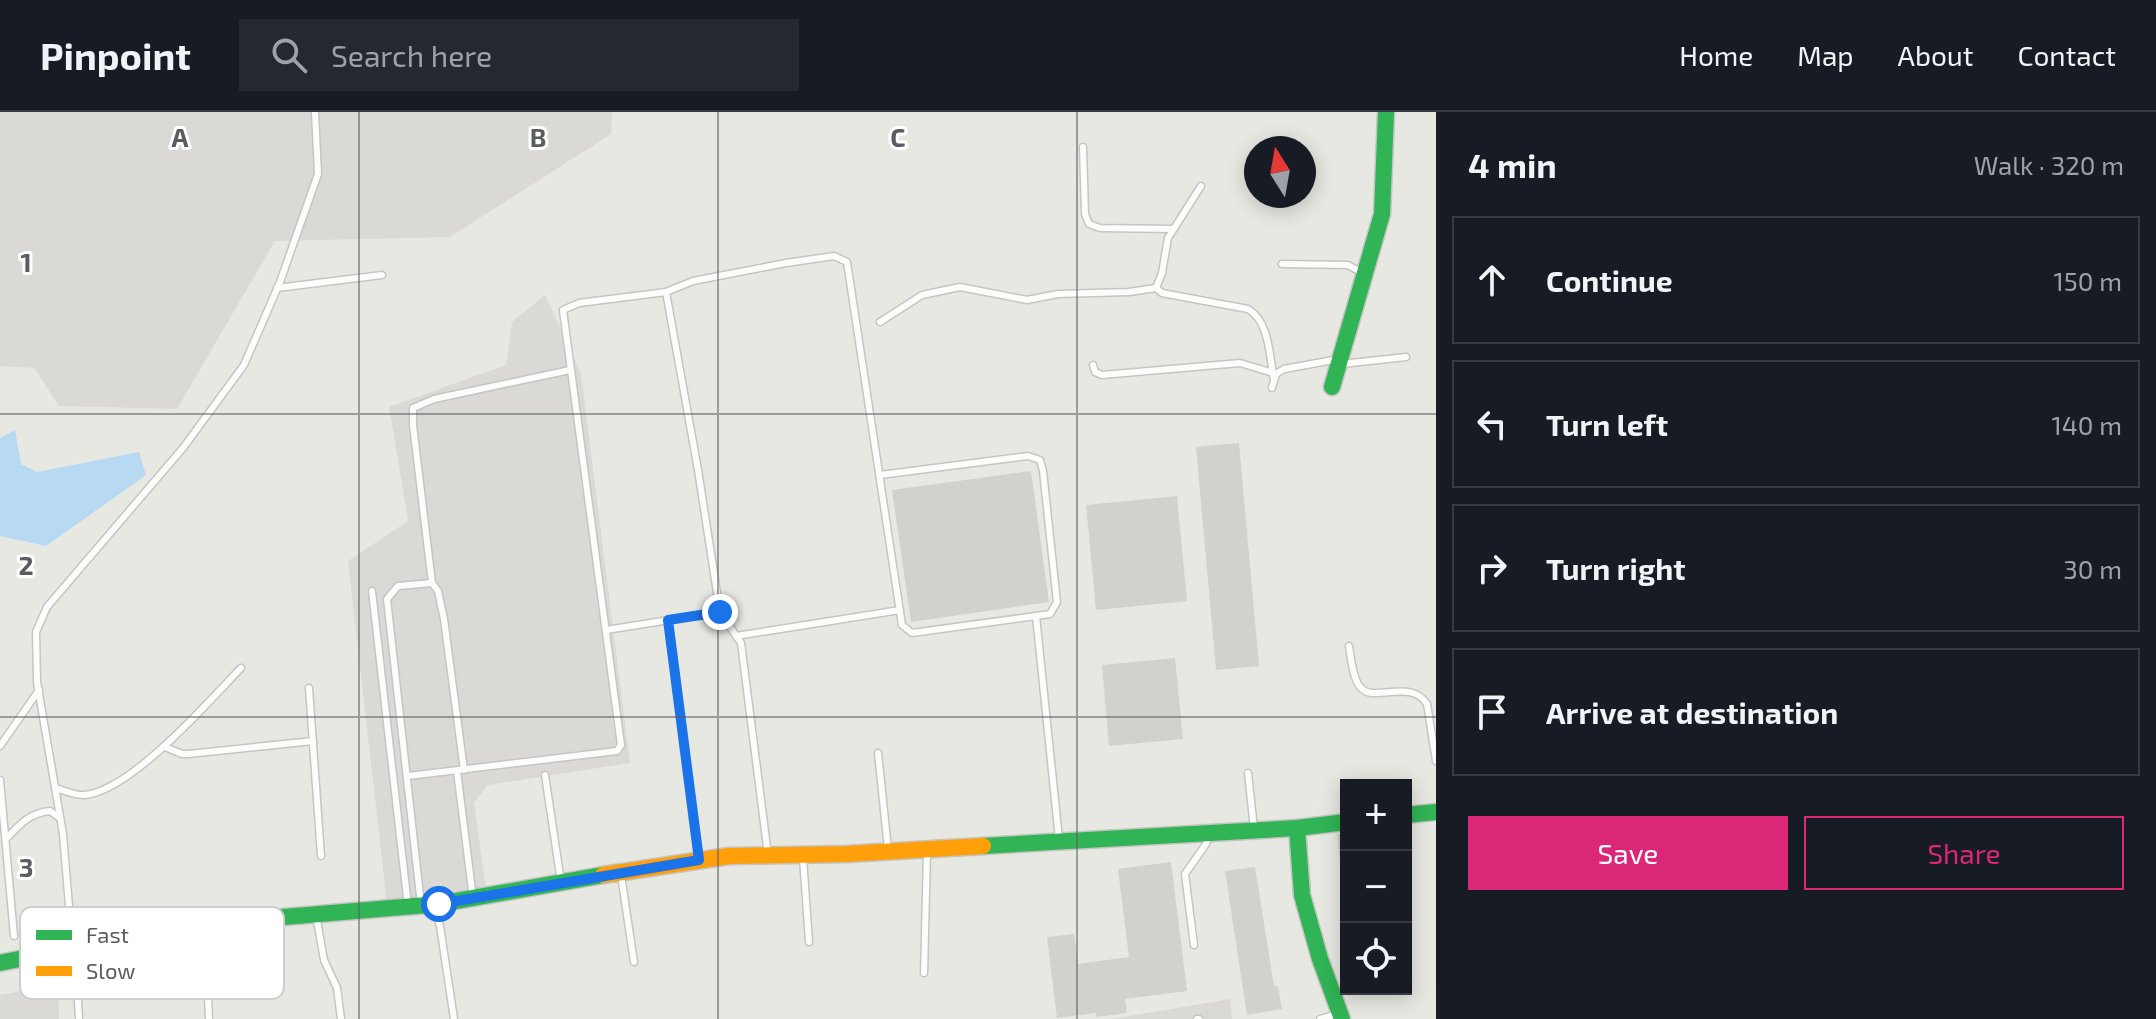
<!DOCTYPE html>
<html lang="en">
<head>
<meta charset="utf-8">
<style>
	body { margin:0; font-family:"Exo 2",sans-serif; background:#242831; color:#f1f3f6 }
	.controls { position:absolute; right:24px; bottom:24px; display:grid; overflow:hidden; border-radius:0px; box-shadow:0 4px 20px #0003 }
	.controls button { width:72px; height:72px; display:grid; place-items:center; padding:0; border:0; border-bottom:2px solid #363941; background:#171b24; color:#f1f3f6; font:40px sans-serif }
	.compass { position:absolute; left:1244px; top:24px; width:72px; height:72px; border-radius:50%; background:#171b24; box-shadow:0 4px 20px #0003; rotate:349deg }
	.stop { position:absolute; width:24px; height:24px; margin:-18px; border:6px solid #1a73e8; border-radius:50%; background:#fff }
	.stop.end { background:#1a73e8; border-color:#fff; box-shadow:0 2px 8px #0008 }
	.list { margin:0; padding:0; list-style:none }
	h2 { display:flex; justify-content:space-between; align-items:center; height:104px; margin:0; padding:0 32px; font-size:34px }
	h2 small { font-size:26px; font-weight:400; color:#9ea1a6 }
	.list li { display:grid; grid-template-columns:52px 1fr auto; gap:24px; align-items:center; box-sizing:border-box; height:128px; margin:0 16px 16px; padding:0 16px; border:2px solid #363941; border-radius:0px }
	.list b { display:block; font-size:30px; white-space:nowrap }
	.list em { font-size:26px; font-style:normal; color:#9ea1a6 }
	.actions { display:flex; gap:16px; padding:24px 32px }
	.actions a { flex:1; padding:18px 0; border:2px solid #db2777; border-radius:0px; text-align:center; font-size:28px; color:#db2777 }
	.actions .main { background:#db2777; color:#fff }
	.icon { flex:none; width:44px; height:44px; fill:none; stroke:currentColor; stroke-width:2; stroke-linecap:round; stroke-linejoin:round }
	.map { position:relative; flex:none; width:1436px; height:907px; overflow:hidden }
	header { display:flex; align-items:center; gap:48px; box-sizing:border-box; height:112px; padding:0 40px; background:#171b24; border-bottom:2px solid #363941 }
	header strong { font-size:38px }
	nav { display:flex; gap:44px; margin-inline-start:auto; font-size:28px }
	.search { width:560px; height:72px; background:#242831; display:flex; align-items:center; gap:20px; box-sizing:border-box; padding:0 28px; border-radius:0px; color:#9ea1a6; font-size:30px }
	main { display:flex }
	aside { flex:1; background:#171b24 }
	.map>svg:first-child { display:block }
</style>
</head>
<body>
<header>
<strong>Pinpoint</strong>
<div class="search"><svg class="icon" aria-label="search" viewBox="0 0 24 24"><circle cx="10" cy="10" r="6"/><path d="M15 15l6 6"/></svg>Search here</div>
<nav><a>Home</a><a>Map</a><a>About</a><a>Contact</a></nav>
</header>
<main>
<div class="map">
<svg width="1436" height="907" viewBox="0 0 1436 907">
	<rect width="100%" height="100%" fill="#e8e8e3"/>
	<g fill="#dad9d6">
		<polygon points="0,0 612,0 611,22 450,125 275,129 177,297 59,294 34,256 0,254"/>
		<polygon points="545,183 581,261 630,651 488,673 474,691 486,777 387,792 348,449 408,409 389,295 506,253 512,210"/>
		<polygon points="58,872 59,907 0,907 0,883"/>
		<polygon points="1230,887 1232,907 1111,907"/>
	</g>
	<polygon fill="#b8d9f2" points="15,318 21,352 37,360 139,340 146,363 46,434 0,424 0,326"/>
	<g fill="#d1d1cd">
		<polygon points="1239,331 1259,554 1216,558 1196,335"/>
		<polygon points="1031,359 1049,490 911,510 892,378"/>
		<polygon points="1177,384 1187,489 1096,498 1086,393"/>
		<polygon points="1175,546 1183,627 1109,634 1102,553"/>
		<polygon points="1346,721 1346,749 1340,750 1337,722"/>
		<polygon points="1171,750 1187,879 1125,887 1127,901 1096,905 1096,901 1057,906 1047,825 1074,822 1078,852 1129,845 1118,757"/>
		<polygon points="1255,755 1274,874 1278,874 1282,897 1247,903 1225,759"/>
	</g>
	<g fill="none" stroke-linecap="round" stroke-linejoin="round">
		<g stroke="#c5c5c5" stroke-width="9">
			<g id="lane">
				<polyline points="1083,35 1085,102 1089,112 1100,116 1172,117"/>
				<polyline points="1282,152 1348,153 1364,162"/>
				<polyline points="277,176 382,163"/>
				<path d="M 1156,176 L 1162,181 L 1248,197 C 1270,210 1269,244 1274,267"/>
				<polyline points="666,180 698,358 720,500 741,531 768,743"/>
				<polyline points="880,210 922,183 960,175 1027,188 1058,182 1129,180 1156,176 1162,161 1168,126 1201,74"/>
				<polyline points="1342,252 1406,245"/>
				<polyline points="1093,253 1095,260 1102,263 1240,251 1273,261"/>
				<polyline points="1272,276 1276,262 1284,257 1339,247"/>
				<polyline points="372,479 408,794"/>
				<polyline points="1036,504 1059,727"/>
				<polyline points="668,508 699,747"/>
				<polyline points="606,518 720,500"/>
				<polyline points="736,524 900,498"/>
				<path d="M 1349,534 C 1351,546 1352,562 1358,572 C 1370,595 1409,564 1427,592 L 1436,649"/>
				<polyline points="309,576 321,744"/>
				<polyline points="0,634 39,578"/>
				<polyline points="165,635 182,642 188,642 313,629"/>
				<polyline points="878,641 888,737"/>
				<polyline points="464,658 444,507 438,479 432,471 413,313 413,296 434,287 570,258"/>
				<polyline points="457,659 473,786"/>
				<polyline points="1248,661 1254,717"/>
				<polyline points="545,663 561,770"/>
				<polyline points="408,664 617,639 621,633 563,198 579,191 666,180 693,169 786,151 834,144 847,150 902,513 912,521 1050,502 1057,490 1043,359 1040,348 1028,344 880,363"/>
				<polyline points="0,668 14,824"/>
				<path d="M 55,676 C 63,678 76,684 85,683 C 132,678 208,590 241,556"/>
				<path d="M 6,727 C 19,713 29,701 50,699 L 60,706"/>
				<polyline points="803,746 809,830"/>
				<polyline points="621,763 634,850"/>
				<polyline points="421,793 387,487 398,474 432,471"/>
				<polyline points="433,793 440,814 454,907"/>
				<polyline points="316,803 324,848 337,876 341,907"/>
				<polyline points="205,815 209,907"/>
				<polyline points="71,818 63,722 37,570 36,520 47,495 183,336 244,253 280,170 318,62 315,0"/>
				<polyline points="1194,833 1185,762 1206,732 1209,721"/>
				<polyline points="76,854 79,907"/>
				<polyline points="924,861 927,741"/>
				<polyline points="123,874 207,870"/>
				<polyline points="1197,907 1199,907"/>
				<polyline points="1320,907 1339,902"/>
			</g>
		</g>
		<g stroke="#c4c5c3" stroke-width="19">
			<g id="fast">
				<polyline points="1332,275 1382,102 1386,0"/>
				<polyline points="1406,703 1436,700"/>
				<polyline points="1297,716 1302,783 1320,847 1342,907"/>
				<polyline points="983,734 1297,716 1346,710"/>
				<polyline points="0,851 133,824 272,806 439,792 603,763"/>
			</g>
		</g>
		<g stroke="#c4c5c3" stroke-width="19">
			<polyline id="slow" points="603,763 729,744 847,742 983,734"/>
		</g>
		<use href="#lane" stroke="#fcfcfb" stroke-width="6"/>
		<use href="#fast" stroke="#30b455" stroke-width="16"/>
		<use href="#slow" stroke="#ff9f0a" stroke-width="16"/>
	</g>
	<g fill="none" stroke-linecap="round" stroke-linejoin="round">
		<polyline stroke="#1a73e8" stroke-width="10" points="439,792 699,748 668,508 720,500"/>
	</g>
	<path fill="none" stroke="#595c60" stroke-width="2" stroke-opacity="0.55" d="M 359,0 L 359,907M 718,0 L 718,907M 1077,0 L 1077,907M 0,302 L 1436,302M 0,605 L 1436,605"/>
	<rect x="20" y="795" width="264" height="92" rx="12" fill="#fff" stroke="#cdcecf" stroke-width="2"/>
	<rect x="36" y="818" width="36" height="10" fill="#30b455"/>
	<rect x="36" y="854" width="36" height="10" fill="#ff9f0a"/>
	<g font-size="22" fill="#595c60">
		<text x="86" y="831">Fast</text>
		<text x="86" y="867">Slow</text>
	</g>
	<g font-size="26" text-anchor="middle" font-weight="bold" fill="#595c60" stroke="#fff" stroke-width="6" stroke-linejoin="round" paint-order="stroke">
		<text x="180" y="35">A</text>
		<text x="538" y="35">B</text>
		<text x="898" y="35">C</text>
		<text x="26" y="160">1</text>
		<text x="26" y="463">2</text>
		<text x="26" y="765">3</text>
	</g>
</svg>
<div class="controls">
<button>+</button>
<button>−</button>
<button><svg class="icon" aria-label="locate" viewBox="0 0 24 24"><circle cx="12" cy="12" r="6"/><path d="M12 2v4M12 18v4M2 12h4M18 12h4"/></svg></button>
</div>
<svg class="compass" viewBox="-18 -18 36 36"><path d="M0-13l5 13h-10z" fill="#e53935"/><path d="M0 13l5-13h-10z" fill="#9ea1a6"/></svg>
<div class="stop" style="left:439px;top:792px"></div>
<div class="stop end" style="left:720px;top:500px"></div>
</div>
<aside>
<h2>4 min<small>Walk · 320 m</small></h2>
<ul class="list">
<li><svg class="icon" aria-label="ahead" viewBox="0 0 24 24"><path d="M12 20V5M6 11l6-6 6 6"/></svg><div><b>Continue</b></div><em>150 m</em></li>
<li><svg class="icon" aria-label="left" viewBox="0 0 24 24"><path d="M17 20v-9H6M10 6l-5 5 5 5"/></svg><div><b>Turn left</b></div><em>140 m</em></li>
<li><svg class="icon" aria-label="right" viewBox="0 0 24 24"><path d="M7 20v-9h11M14 6l5 5-5 5"/></svg><div><b>Turn right</b></div><em>30 m</em></li>
<li><svg class="icon" aria-label="arrive" viewBox="0 0 24 24"><path d="M6 21V4h12l-3 4 3 4H6"/></svg><div><b>Arrive at destination</b></div></li>
</ul>
<div class="actions"><a class="main">Save</a><a>Share</a></div>
</aside>
</main>
</body>
</html>
